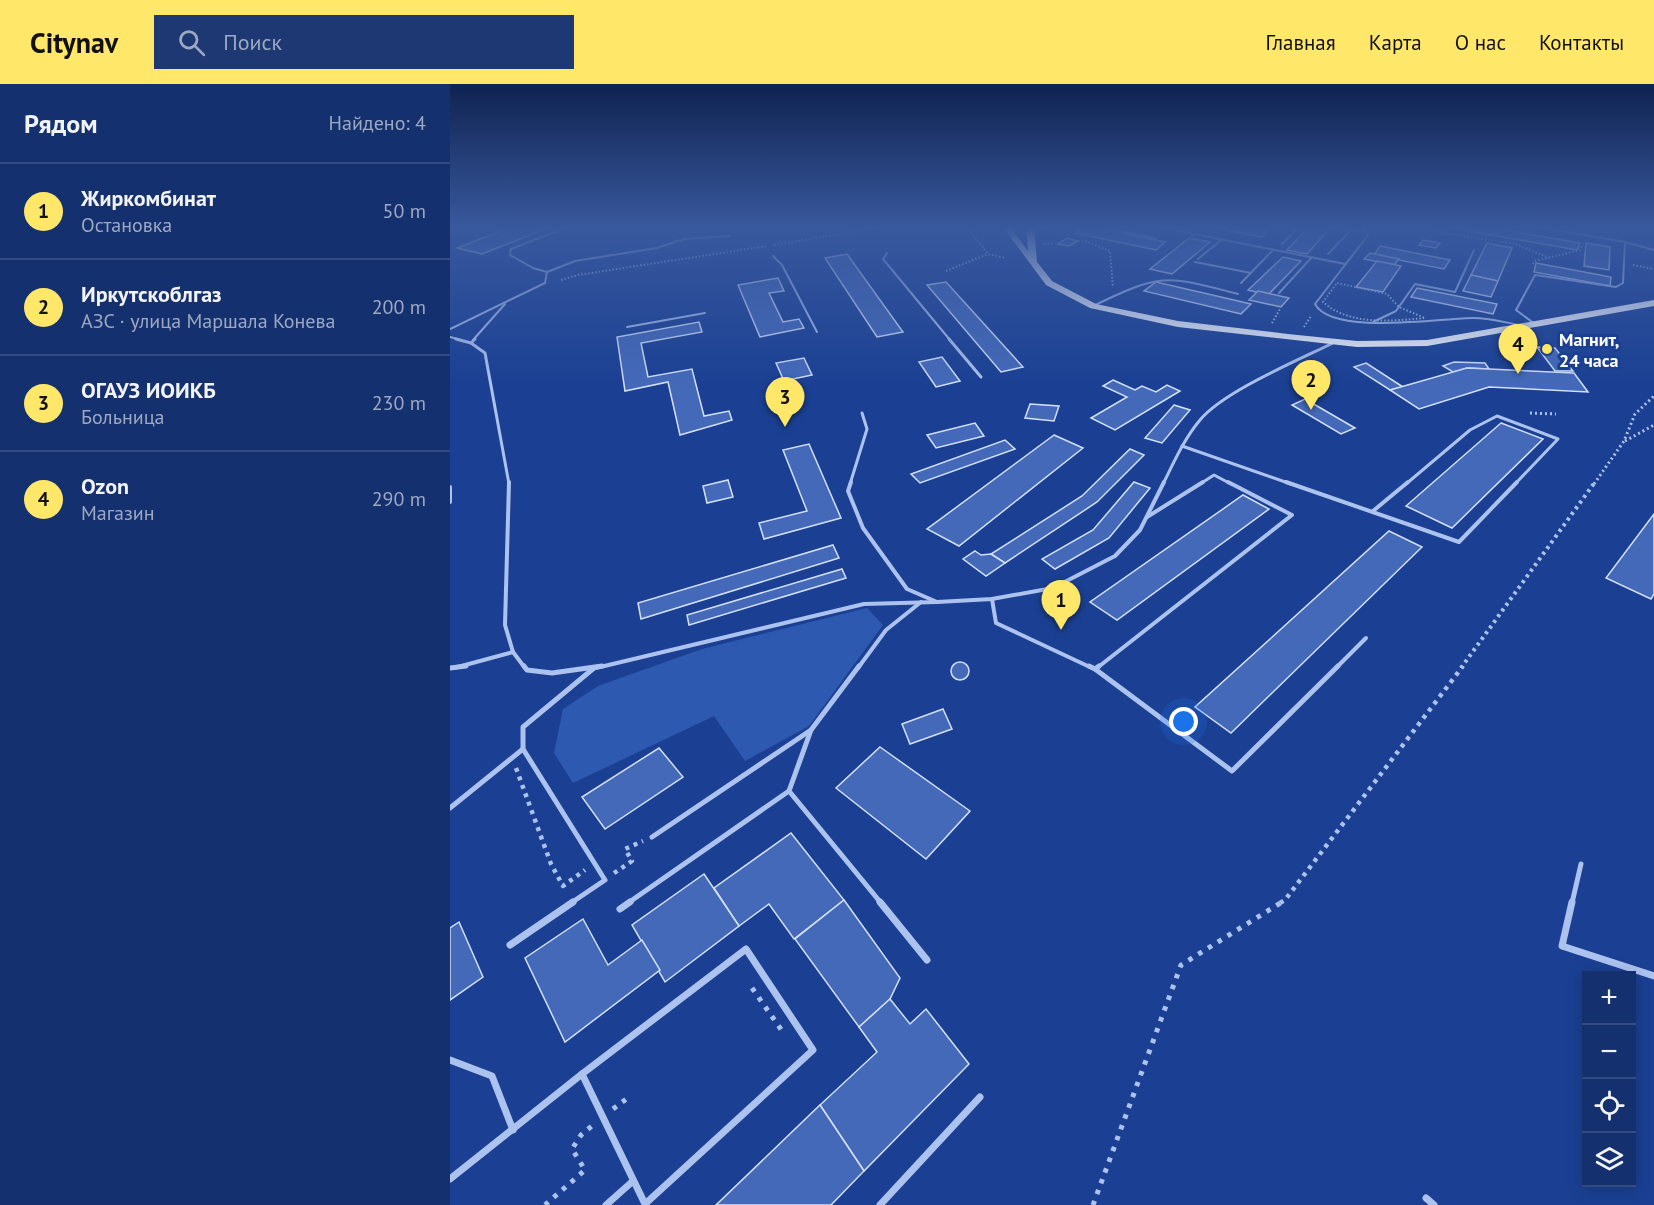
<!DOCTYPE html>
<html lang="ru">
<head>
<meta charset="utf-8">
<style>
	body { margin:0; font-family:"PT Sans",sans-serif; background:#1d3873; color:#f1f3f6 }
	.controls { position:absolute; right:18px; bottom:18px; display:grid; overflow:hidden; border-radius:0px; box-shadow:0 3px 15px #0003 }
	.controls button { width:54px; height:54px; display:grid; place-items:center; padding:0; border:0; border-bottom:2px solid #334b81; background:#14306e; color:#f1f3f6; font:30px sans-serif }
	.you { position:absolute; left:734px; top:638px; width:21px; height:21px; margin:-15px; border:4px solid #fff; border-radius:50%; background:#1a73e8; box-shadow:0 0 0 9px #1a73e833 }
	.badge { display:grid; place-items:center; width:39px; height:39px; border-radius:50%; background:#ffe76a; color:#111; font-size:20px; font-weight:700 }
	.pin { position:absolute; translate:-50% -50px; filter:drop-shadow(0 2px 3px #0008) }
	.pin::after { content:''; position:absolute; top:32px; width:21px; height:18px; background:inherit; clip-path:polygon(0 0,100% 0,50% 100%) }
	.list { margin:0; padding:0; list-style:none }
	h2 { display:flex; justify-content:space-between; align-items:center; height:78px; margin:0; padding:0 24px; font-size:26px }
	h2 small { font-size:20px; font-weight:400; color:#9da9c2 }
	.list li { display:grid; grid-template-columns:39px 1fr auto; gap:18px; align-items:center; box-sizing:border-box; height:96px; padding:0 24px; border-top:2px solid #334b81 }
	.list b { display:block; font-size:22px; white-space:nowrap }
	.list p { margin:0; font-size:20px; white-space:nowrap; color:#9da9c2 }
	.list em { font-size:20px; font-style:normal; color:#9da9c2 }
	.icon { flex:none; width:33px; height:33px; fill:none; stroke:currentColor; stroke-width:2; stroke-linecap:round; stroke-linejoin:round }
	.map { position:relative; flex:none; width:1204px; height:1121px; overflow:hidden }
	header { display:flex; align-items:center; gap:36px; box-sizing:border-box; height:84px; padding:0 30px; background:#ffe76a; color:#111 }
	header strong { font-size:28px }
	nav { display:flex; gap:33px; margin-inline-start:auto; font-size:21px }
	.search { width:420px; height:54px; background:#1d3873; display:flex; align-items:center; gap:15px; box-sizing:border-box; padding:0 21px; border-radius:0px; color:#9da9c2; font-size:22px }
	main { display:flex }
	aside { flex:1; background:#14306e }
	.map>svg:first-child { display:block }
</style>
</head>
<body>
<header>
<strong>Citynav</strong>
<div class="search"><svg class="icon" aria-label="search" viewBox="0 0 24 24"><circle cx="10" cy="10" r="6"/><path d="M15 15l6 6"/></svg>Поиск</div>
<nav><a>Главная</a><a>Карта</a><a>О нас</a><a>Контакты</a></nav>
</header>
<main>
<aside>
<h2>Рядом<small>Найдено: 4</small></h2>
<ul class="list">
<li><span class="badge">1</span><div><b>Жиркомбинат</b><p>Остановка</p></div><em>50 m</em></li>
<li><span class="badge">2</span><div><b>Иркутскоблгаз</b><p>АЗС · улица Маршала Конева</p></div><em>200 m</em></li>
<li><span class="badge">3</span><div><b>ОГАУЗ ИОИКБ</b><p>Больница</p></div><em>230 m</em></li>
<li><span class="badge">4</span><div><b>Ozon</b><p>Магазин</p></div><em>290 m</em></li>
</ul>
</aside>
<div class="map">
<svg width="1204" height="1121" viewBox="0 0 1204 1121">
	<rect width="100%" height="100%" fill="#1b4093"/>
	<polygon fill="#2e59b1" points="417,524 433,541 359,642 295,677 264,632 123,699 104,669 113,625 148,602 252,565"/>
	<g fill="#4469b9" stroke="#d3e0fa" stroke-width="1.5">
		<polygon points="61,143 101,143 32,170 7,164"/>
		<polygon points="633,143 644,143 715,158 706,166 625,149"/>
		<polygon points="761,143 807,143 818,146 811,153"/>
		<polygon points="859,143 881,143 857,170 837,166"/>
		<polygon points="995,143 1037,143 1130,159 1127,166"/>
		<polygon points="617,154 628,157 619,162 608,160"/>
		<polygon points="739,154 760,158 722,190 700,185"/>
		<polygon points="973,156 990,159 986,164 969,161"/>
		<polygon points="1037,159 1062,164 1048,197 1021,191"/>
		<polygon points="1136,159 1160,163 1159,186 1134,182"/>
		<polygon points="930,162 1000,176 994,185 924,171"/>
		<polygon points="920,169 949,175 944,181 914,175"/>
		<polygon points="397,170 453,248 427,253 375,174"/>
		<polygon points="833,173 851,177 818,211 798,206"/>
		<polygon points="927,177 951,182 933,208 906,203"/>
		<polygon points="1086,179 1161,193 1160,202 1084,188"/>
		<polygon points="1021,191 1048,197 1041,213 1013,207"/>
		<polygon points="328,194 334,207 319,209 333,238 349,235 354,244 310,253 288,201"/>
		<polygon points="496,198 573,283 551,288 477,201"/>
		<polygon points="706,198 801,220 791,230 694,207"/>
		<polygon points="967,204 1047,220 1043,230 961,213"/>
		<polygon points="808,207 839,214 831,223 799,216"/>
		<polygon points="249,238 252,248 191,259 198,293 242,285 254,332 279,327 282,336 230,351 218,298 175,307 167,253"/>
		<polygon points="1087,263 1105,264 1123,287 1105,287"/>
		<polygon points="492,273 510,297 486,303 469,278"/>
		<polygon points="354,274 362,291 334,297 326,279"/>
		<polygon points="1004,278 1035,279 1039,285 1017,284 1003,288 993,282"/>
		<polygon points="916,279 953,303 940,306 904,283"/>
		<polygon points="1017,284 1124,289 1138,308 1039,303 969,325 940,306"/>
		<polygon points="663,296 685,306 692,302 706,308 717,301 730,307 665,346 641,334 677,313 653,302"/>
		<polygon points="855,315 905,344 891,350 842,321"/>
		<polygon points="580,320 609,322 604,337 575,334"/>
		<polygon points="724,321 740,326 712,359 695,354"/>
		<polygon points="525,339 534,352 486,364 477,351"/>
		<polygon points="1051,339 1093,355 1002,444 956,422"/>
		<polygon points="604,351 633,364 509,462 477,445"/>
		<polygon points="555,356 565,365 470,399 461,390"/>
		<polygon points="359,360 391,434 314,455 309,439 357,427 333,366"/>
		<polygon points="680,365 694,371 647,418 555,479 541,470 632,412"/>
		<polygon points="278,396 283,413 257,419 253,402"/>
		<polygon points="684,398 700,404 659,454 605,485 592,475 643,446"/>
		<polygon points="793,411 819,425 667,536 640,518"/>
		<polygon points="1204,430 1204,510 1201,515 1156,494"/>
		<polygon points="939,447 972,463 781,649 745,623"/>
		<polygon points="383,461 389,474 191,535 188,519"/>
		<polygon points="525,467 531,471 541,470 555,479 536,492 513,475"/>
		<polygon points="392,485 396,494 239,541 237,531"/>
		<circle cx="510" cy="587" r="9"/>
		<polygon points="493,625 502,645 460,660 452,640"/>
		<polygon points="430,663 520,727 476,775 386,704"/>
		<polygon points="209,664 233,693 155,745 132,713"/>
		<polygon points="341,749 394,816 344,855 319,820 289,842 264,804"/>
		<polygon points="254,790 289,842 215,898 182,841"/>
		<polygon points="394,816 450,894 440,915 409,943 345,855"/>
		<polygon points="133,835 158,881 192,856 210,886 115,958 75,874"/>
		<polygon points="9,838 33,893 0,916 0,844"/>
		<polygon points="440,915 460,940 476,925 519,980 414,1087 370,1021 427,968 409,943"/>
		<polygon points="370,1021 414,1087 381,1121 266,1121"/>
	</g>
	<g fill="none" stroke-linecap="round" stroke-linejoin="round">
		<g stroke="#acc2ef" stroke-width="2" stroke-dasharray="1.5 2" stroke-linecap="butt">
			<polyline points="517,143 538,170 555,174"/>
			<polyline points="983,147 1065,160 1100,174"/>
			<polyline points="813,152 825,143"/>
			<polyline points="632,156 660,167 663,203"/>
			<polyline points="594,160 604,159"/>
			<polyline points="324,161 433,143"/>
			<polyline points="1083,180 1085,177 1130,166 1133,159"/>
			<polyline points="1183,181 1204,185"/>
			<polyline points="496,187 538,170"/>
			<polyline points="111,196 128,191 317,162"/>
			<path d="M 887,199 L 937,210 L 949,223 L 975,234 C 941,237 900,242 873,218 Z"/>
			<polyline points="822,239 830,225"/>
			<polyline points="854,243 861,232"/>
		</g>
		<g stroke="#acc2ef" stroke-width="3" stroke-dasharray="2 3" stroke-linecap="butt">
			<polyline points="1080,329 1106,330"/>
			<polyline points="1175,357 1204,341"/>
			<polyline points="1144,400 1174,357 1185,330 1204,312"/>
		</g>
		<polyline stroke="#acc2ef" stroke-width="4" stroke-dasharray="3 4" stroke-linecap="butt" points="1011,584 1145,398"/>
		<g stroke="#acc2ef" stroke-width="4.5" stroke-dasharray="4 5" stroke-linecap="butt">
			<polyline points="66,684 101,780 113,802 135,786"/>
			<polyline points="164,789 182,777 175,765 193,757"/>
			<polyline points="830,819 835,816 1013,582"/>
		</g>
		<g stroke="#acc2ef" stroke-width="5" stroke-dasharray="4.5 7" stroke-linecap="butt">
			<polyline points="302,904 335,951"/>
			<polyline points="163,1025 179,1013"/>
			<polyline points="95,1121 135,1086 122,1065 131,1051 143,1041"/>
			<polyline points="643,1121 731,881 832,818"/>
		</g>
		<g stroke="#acc2ef" stroke-width="2">
			<polyline points="652,143 706,154"/>
			<polyline points="709,143 895,180"/>
			<path d="M 912,143 L 918,151 L 865,220 C 882,252 992,234 1023,234 C 1038,234 1054,238 1069,241"/>
			<polyline points="1087,143 1175,158 1204,166"/>
			<polyline points="832,160 849,143"/>
			<polyline points="437,169 433,175 500,256"/>
			<polyline points="878,170 899,148 913,145"/>
			<polyline points="323,172 332,181 367,248"/>
			<polyline points="748,175 771,156"/>
			<polyline points="745,178 801,189"/>
			<polyline points="97,188 125,177 207,164 234,155 280,152"/>
			<polyline points="791,199 823,166"/>
			<polyline points="829,209 862,173"/>
			<path d="M 643,222 C 711,189 716,191 788,210"/>
			<polyline points="923,238 946,227 965,200 1005,208 1024,166"/>
			<polyline points="1085,240 1066,226 1085,191 1166,203 1173,199 1175,158"/>
			<polyline points="177,243 255,229"/>
			<polyline points="0,245 95,199 97,188 83,184 60,171 61,165 117,143"/>
			<polyline points="0,253 11,256"/>
			<polyline points="23,256 55,220"/>
		</g>
		<g stroke="#acc2ef" stroke-width="3">
			<polyline points="6,255 21,259 35,269 59,400"/>
			<polyline points="499,255 531,293"/>
			<polyline points="21,259 25,255"/>
			<polyline points="732,362 841,400"/>
			<polyline points="400,400 417,345 412,329"/>
			<path d="M 713,400 C 724,378 734,355 750,336 C 774,307 849,276 885,258"/>
			<polyline points="750,400 764,391 781,400"/>
			<polyline points="956,400 1020,346 1047,332 1108,355 1065,400"/>
		</g>
		<g stroke="#acc2ef" stroke-width="4">
			<polyline points="59,398 55,541 63,568 75,584"/>
			<polyline points="401,398 398,407 413,444 457,505 487,518 542,515 603,504 665,472 690,446 714,398"/>
			<polyline points="836,398 1009,458 1067,398"/>
			<polyline points="0,403 0,418"/>
			<polyline points="923,427 958,398"/>
			<polyline points="697,433 753,398"/>
			<polyline points="542,515 546,539 642,584"/>
			<polyline points="4,584 63,568"/>
			<polyline points="146,584 414,520 487,518"/>
			<polyline points="408,584 436,546 471,518"/>
			<polyline points="647,584 842,431 778,398"/>
			<polyline points="886,584 916,554"/>
		</g>
		<g stroke="#acc2ef" stroke-width="5">
			<polyline points="74,582 77,586 102,589 152,582"/>
			<polyline points="639,582 645,585 649,582"/>
			<polyline points="0,584 16,582"/>
			<polyline points="645,585 782,687 888,582"/>
			<polyline points="361,646 339,707 431,819"/>
			<polyline points="0,724 73,665"/>
			<polyline points="202,753 361,646 409,582"/>
			<polyline points="121,819 155,796 73,665 73,643 144,584"/>
			<polyline points="178,819 339,707"/>
			<polyline points="1122,819 1131,780"/>
		</g>
		<g stroke="#acc2ef" stroke-width="7">
			<polyline points="430,818 477,876"/>
			<polyline points="1122,818 1112,862 1204,892"/>
			<polyline points="170,825 180,818"/>
			<polyline points="60,861 123,818"/>
			<polygon points="296,865 363,966 195,1120 132,990"/>
			<polyline points="0,976 42,992 63,1046"/>
			<polyline points="0,1095 132,990"/>
			<polyline points="976,1114 984,1121"/>
			<polyline points="156,1121 183,1097"/>
			<polyline points="430,1121 530,1013"/>
		</g>
		<polyline stroke="#acc2ef" stroke-width="3" points="580,148 599,143"/>
		<polygon fill="#f4f7ff" fill-rule="evenodd" points="553,143 560,143 578,167 576,143 584,143 587,178 602,197 646,220 728,237 838,250 907,257 977,256 1204,216 1204,222 977,262 907,263 728,243 640,224 596,201"/>
	</g>
	<linearGradient id="sky" x2="0" y2="1"><stop stop-color="#0f2351"/><stop offset="0.48" stop-color="#39599e"/><stop offset="1" stop-color="#39599e" stop-opacity="0"/></linearGradient>
	<rect width="1204" height="300" fill="url(#sky)"/>
	<circle fill="#ffe76a" stroke="#1b4093" stroke-width="2" cx="1097" cy="265" r="6"/>
	<g text-anchor="middle" dominant-baseline="central" stroke-width="6" stroke-linejoin="round" paint-order="stroke">
		<g font-size="18" font-weight="bold" fill="#fff" stroke="#1b4093" text-anchor="start">
			<text x="1109" y="255">Магнит,<tspan x="1109" dy="21">24 часа</tspan></text>
		</g>
	</g>
</svg>
<div class="controls">
<button>+</button>
<button>−</button>
<button><svg class="icon" aria-label="locate" viewBox="0 0 24 24"><circle cx="12" cy="12" r="6"/><path d="M12 2v4M12 18v4M2 12h4M18 12h4"/></svg></button>
<button><svg class="icon" aria-label="layers" viewBox="0 0 24 24"><path d="M12 4l9 5-9 5-9-5zM3 14l9 5 9-5"/></svg></button>
</div>
<div class="you"></div>
<div class="pin badge" style="left:611px;top:546px">1</div>
<div class="pin badge" style="left:861px;top:326px">2</div>
<div class="pin badge" style="left:335px;top:343px">3</div>
<div class="pin badge" style="left:1068px;top:290px">4</div>
</div>
</main>
</body>
</html>
